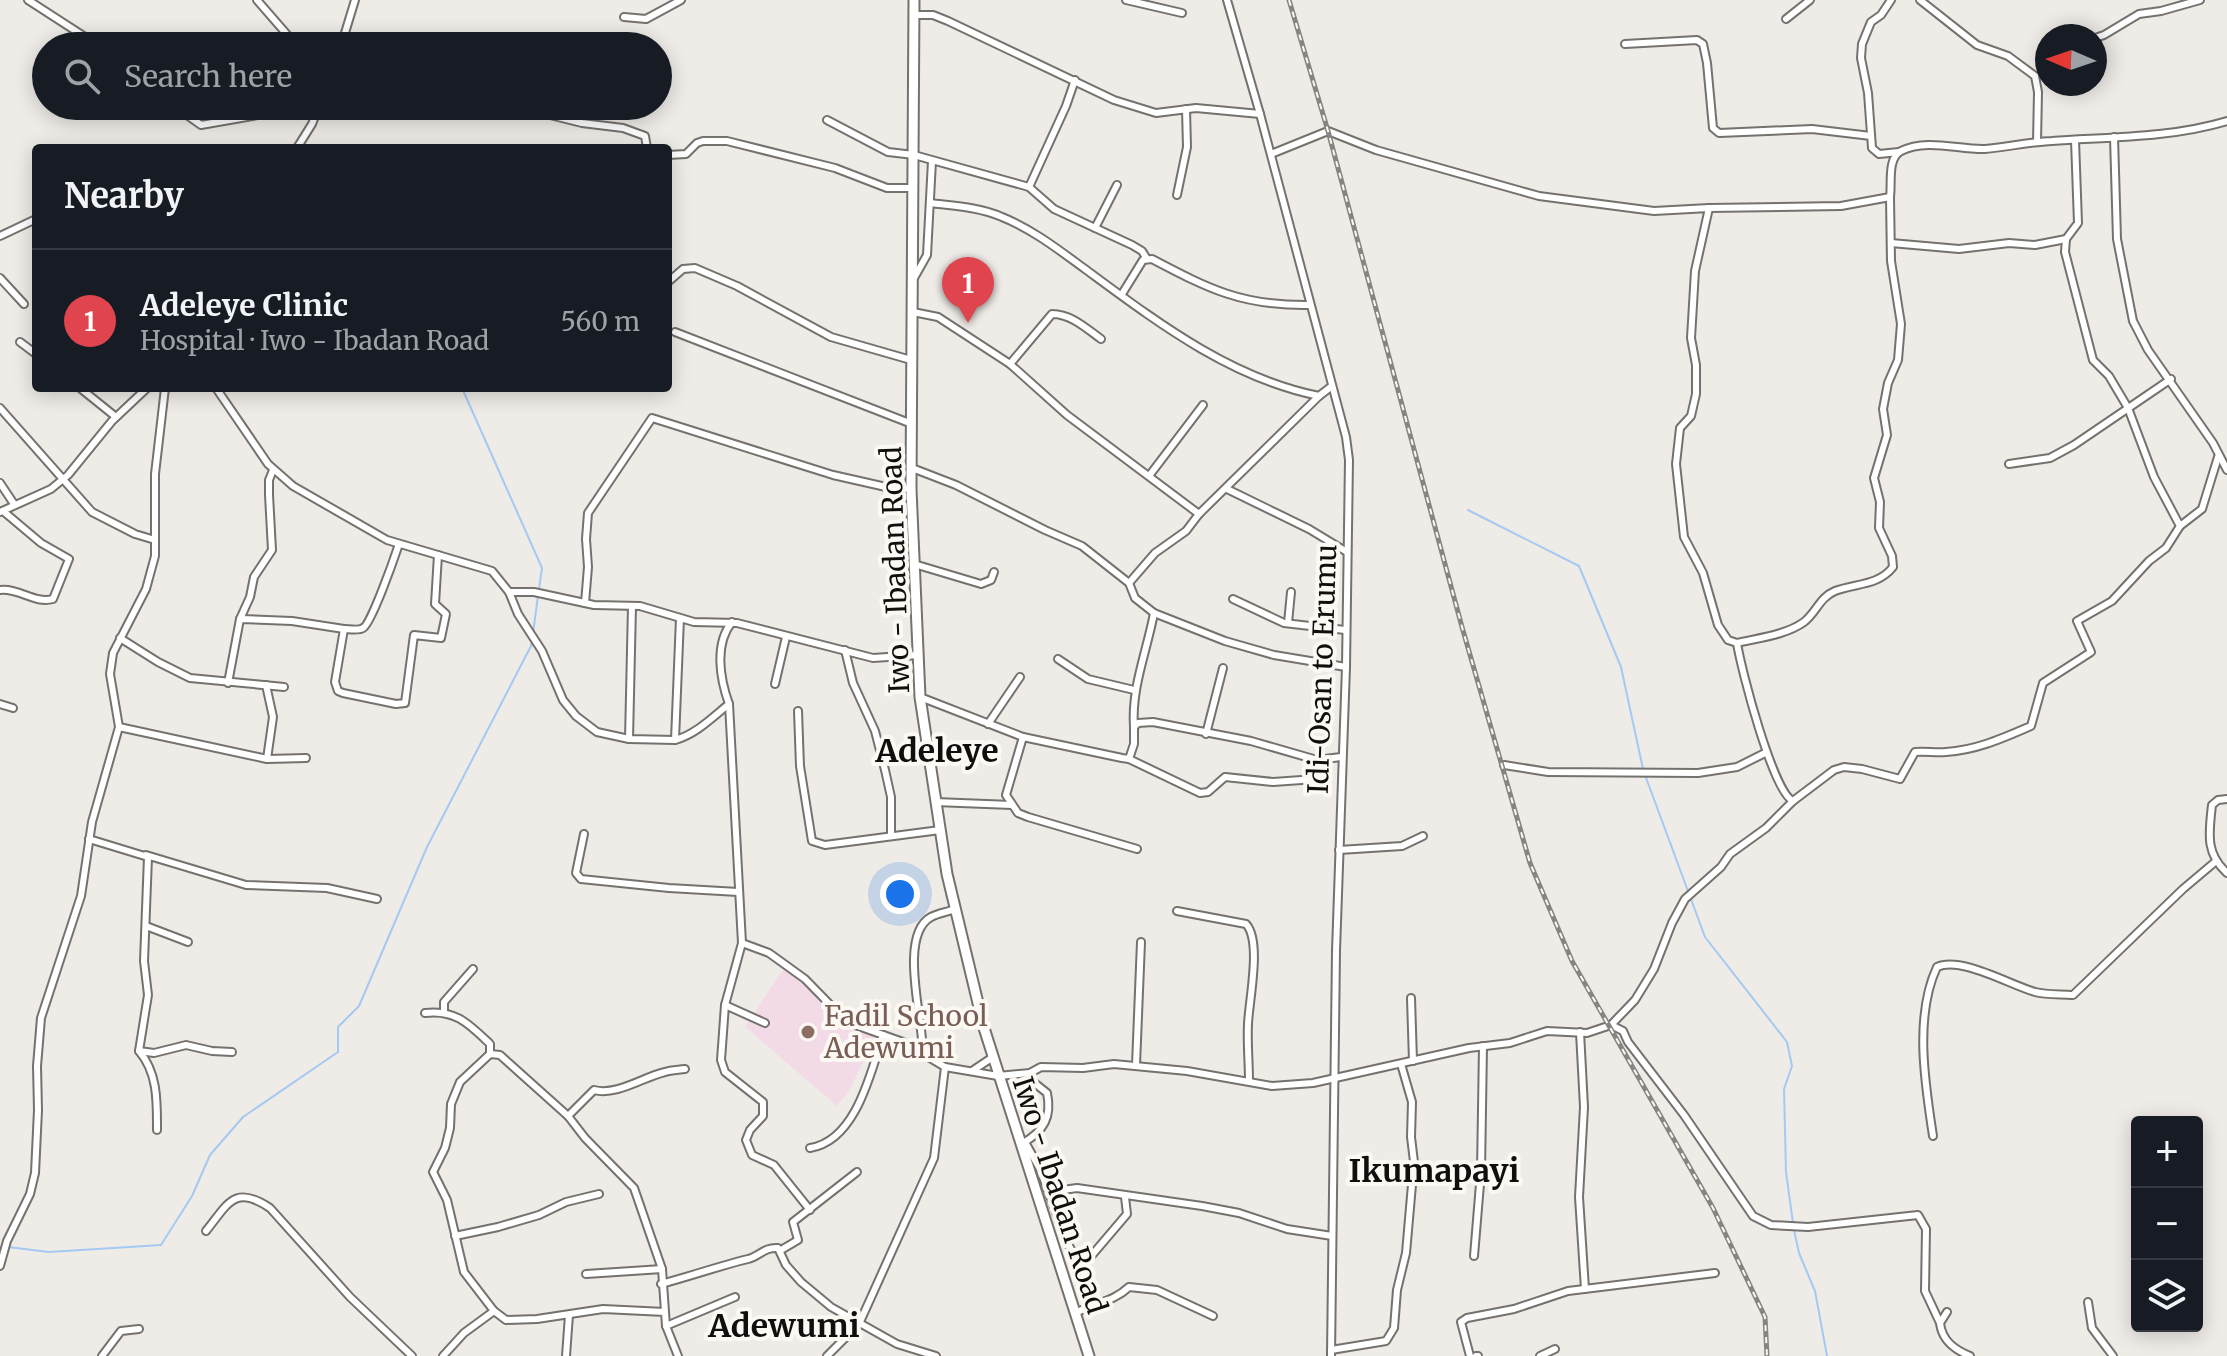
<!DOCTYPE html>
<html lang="en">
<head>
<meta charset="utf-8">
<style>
	body { margin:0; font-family:Merriweather,serif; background:#242831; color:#f1f3f6 }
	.controls { position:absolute; right:24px; bottom:24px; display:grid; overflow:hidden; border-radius:8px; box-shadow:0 4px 20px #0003 }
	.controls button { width:72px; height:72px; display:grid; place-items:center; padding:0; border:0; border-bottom:2px solid #363941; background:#171b24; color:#f1f3f6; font:40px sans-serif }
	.compass { position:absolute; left:2035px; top:24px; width:72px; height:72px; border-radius:50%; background:#171b24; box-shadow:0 4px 20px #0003; rotate:272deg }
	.you { position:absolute; left:900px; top:894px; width:28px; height:28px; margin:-20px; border:6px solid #fff; border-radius:50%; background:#1a73e8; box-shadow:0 0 0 12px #1a73e833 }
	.badge { display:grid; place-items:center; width:52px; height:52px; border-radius:50%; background:#8c9099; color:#fff; font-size:26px; font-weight:700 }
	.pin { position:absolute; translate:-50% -66px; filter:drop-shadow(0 2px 4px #0008) }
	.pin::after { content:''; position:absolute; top:42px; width:28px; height:24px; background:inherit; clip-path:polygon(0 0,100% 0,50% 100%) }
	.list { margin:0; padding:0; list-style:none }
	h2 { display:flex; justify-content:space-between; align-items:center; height:104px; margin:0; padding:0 32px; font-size:34px }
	h2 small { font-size:26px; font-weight:400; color:#9ea1a6 }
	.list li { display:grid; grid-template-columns:52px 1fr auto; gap:24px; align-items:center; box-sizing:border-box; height:144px; padding:0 32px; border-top:2px solid #363941 }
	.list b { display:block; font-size:30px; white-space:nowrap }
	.list p { margin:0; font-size:26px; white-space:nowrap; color:#9ea1a6 }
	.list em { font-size:26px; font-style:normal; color:#9ea1a6 }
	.icon { flex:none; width:44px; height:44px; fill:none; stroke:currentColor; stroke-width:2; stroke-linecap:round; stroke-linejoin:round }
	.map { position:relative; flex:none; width:2227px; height:1356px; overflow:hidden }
	.search { position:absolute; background:#171b24; box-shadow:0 4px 20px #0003; left:32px; top:32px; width:640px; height:88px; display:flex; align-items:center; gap:20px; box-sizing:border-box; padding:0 28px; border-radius:44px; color:#9ea1a6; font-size:30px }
	.panel { position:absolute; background:#171b24; box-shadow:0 4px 20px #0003; left:32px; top:144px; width:640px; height:248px; border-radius:8px }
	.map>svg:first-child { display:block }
</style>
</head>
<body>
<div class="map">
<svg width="2227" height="1356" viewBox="0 0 2227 1356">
	<rect width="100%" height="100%" fill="#efebe7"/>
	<polygon fill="#f2dbe7" points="784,968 847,1022 875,1038 850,1089 837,1106 745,1027"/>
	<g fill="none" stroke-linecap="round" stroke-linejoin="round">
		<g stroke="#a4c9f2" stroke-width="2">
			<polyline points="462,388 542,568 539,589"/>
			<polyline points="1468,510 1579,566 1621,667 1643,769"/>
			<polyline points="533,633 538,596"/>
			<polyline points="1645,775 1705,937 1787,1042 1792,1066 1784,1089 1786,1172 1793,1223"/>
			<polyline points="1794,1230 1799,1253 1815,1291 1827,1356"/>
			<polyline points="8,1247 49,1252 161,1245 192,1196 210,1155 243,1117 338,1052 338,1027 359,1006 427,847 531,646 532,639"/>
		</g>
		<g stroke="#75726e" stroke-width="10">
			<g id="street">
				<polyline points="28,0 99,46"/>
				<polyline points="257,0 297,46"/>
				<polyline points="1126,0 1182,13"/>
				<polyline points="1227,0 1260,114 1346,437 1349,460 1346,667 1336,951 1331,1356"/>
				<polyline points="1891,0 1881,15 1871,22 1862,44 1861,58 1868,93 1872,148 1879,154 1899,152"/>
				<polyline points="1920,0 1977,45 2008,56 2035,76 2038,92 2037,142"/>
				<polyline points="914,15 933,15 948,21 1114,100 1156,113 1196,108 1260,114"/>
				<polyline points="624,17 646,19 681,0"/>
				<polyline points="1786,19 1810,0"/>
				<polyline points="2095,38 2104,35 2139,14 2161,11 2200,0"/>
				<polyline points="1625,44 1697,40 1703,44 1707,63 1713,128 1719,133 1812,129 1871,136"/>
				<polyline points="341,46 355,0"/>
				<polyline points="174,106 201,125 310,106"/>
				<polyline points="514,106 582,123 623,128 645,136 647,148"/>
				<polyline points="827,120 888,152 914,155 1029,187 1054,209 1132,245 1142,251 1147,259"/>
				<polyline points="2114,137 2117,239 2133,321 2148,350 2213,443 2227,470"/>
				<polyline points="297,148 312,124 319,106"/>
				<path d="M 1271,154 L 1328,131 L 1376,150 L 1539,196 L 1654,211 L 1709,208 L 1695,271 L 1691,338 L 1696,365 L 1696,394 L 1691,416 L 1680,428 L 1676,464 L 1684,537 L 1703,573 L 1718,625 L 1728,640 L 1737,643 C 1758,638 1786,635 1804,622 C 1816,613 1820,597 1835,591 C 1856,583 1878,586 1893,567 L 1892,556 L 1879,528 L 1880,502 L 1874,478 L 1887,435 L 1883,409 L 1888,383 L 1898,360 L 1901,324 L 1891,261 L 1890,197"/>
				<polyline points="668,155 686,154 697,143 703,141 727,141 835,168 887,188 913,188"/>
				<polyline points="1029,187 1066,106 1075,80"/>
				<polyline points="1177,195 1187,147 1186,109"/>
				<path d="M 930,203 C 954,206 979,207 1002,217 C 1032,229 1059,250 1085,269 C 1157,322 1230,378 1319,396 L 1332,386"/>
				<path d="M 1709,208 L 1841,206 L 1890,197 C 1892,184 1887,158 1901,151 C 1927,138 1959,150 1985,149 C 2007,147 2029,142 2052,141 C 2110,137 2170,138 2227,121"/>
				<polyline points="1095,228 1117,185"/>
				<polyline points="0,236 36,219"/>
				<polyline points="1891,243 1959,249 2009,243 2035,245 2066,239"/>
				<polyline points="0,278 24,304"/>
				<polyline points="914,278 927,255 932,161"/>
				<polyline points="668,282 683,269 695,268 737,286 831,337 911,360"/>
				<path d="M 1122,294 L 1143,260 L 1152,259 C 1209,289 1242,306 1309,305"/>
				<polyline points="913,312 938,317 1010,364 1067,415 1199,514"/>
				<polyline points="675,332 912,424"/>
				<polyline points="20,342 36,354"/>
				<path d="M 1010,364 L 1052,314 C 1071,314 1086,328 1101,339"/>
				<polyline points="80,388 116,417"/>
				<path d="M 216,388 L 268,464 L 293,486 L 387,540 L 492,571 L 509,592 L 518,614 L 542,651 L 563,700 L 576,716 L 597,732 L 629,739 L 675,740 C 695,735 713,717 729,704 C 720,679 714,644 732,622"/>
				<polyline points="0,408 92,512 135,534 155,540"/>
				<polyline points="2009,464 2050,458 2074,445 2171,379"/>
				<polyline points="912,468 956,485 1045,530 1082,546 1129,583 1135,598 1154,613 1225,641 1274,655 1346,667"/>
				<polyline points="1149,476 1203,405"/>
				<polyline points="0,483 14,504"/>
				<polyline points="1227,489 1309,529 1347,552"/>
				<polyline points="0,512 51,489 68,475 112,421 147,388"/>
				<polyline points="2180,526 2202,509 2218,457"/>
				<path d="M 399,544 C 395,556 371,625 363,628 C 359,631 349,629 344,629 L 335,682 L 338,691 L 343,693 L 396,704 L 405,703 L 414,635 L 441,638 L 446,614 L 435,604 L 438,555"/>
				<polyline points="914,564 981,584 991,580 994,572"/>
				<polyline points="1129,583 1155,553 1186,531 1199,514 1319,396"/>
				<path d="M 0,590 C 20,588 34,604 53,599 L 69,559 L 41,543 L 3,511"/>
				<polyline points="509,592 534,592 594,605 640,606 694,622 737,623 873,658 918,655"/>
				<polyline points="1233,599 1284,623 1345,630"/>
				<polyline points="585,603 588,567 586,539 588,513 652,418 833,475 886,487 911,489"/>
				<polyline points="240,619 250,597 254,577 272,550 269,495 269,480 273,470"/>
				<polyline points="1288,623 1291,592"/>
				<polyline points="120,638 158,662 190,678 284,687"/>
				<path d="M 1737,643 C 1741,669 1773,792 1793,801"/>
				<polyline points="845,650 853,683 875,731 885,770 891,797 891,835"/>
				<polyline points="1058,659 1088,679 1134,690"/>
				<polyline points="228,683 240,619 292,621 344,629"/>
				<polyline points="775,684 786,637"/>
				<polyline points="266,685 273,717 267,759"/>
				<polyline points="920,697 1023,737 1122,758 1129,759 1134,744 1134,727 1138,723 1153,722 1251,741 1317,760 1341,757"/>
				<polyline points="0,704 13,708"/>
				<polyline points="729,704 742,943 725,1005 721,1060 725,1072 763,1102 763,1116 750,1130 746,1140 752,1155 774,1165 810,1210"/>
				<polyline points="798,711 800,766 812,841 825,845 940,830"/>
				<polyline points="988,724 1020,677"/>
				<polyline points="119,727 267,759 306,758"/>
				<path d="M 1134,727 C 1131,688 1147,651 1154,613"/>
				<polyline points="1206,734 1223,668"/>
				<polyline points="1023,737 1006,795 1018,813 1028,817 1137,849"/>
				<polyline points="629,739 632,606"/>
				<polyline points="675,740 680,618"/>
				<polyline points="1129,759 1200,793 1208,792 1225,777 1273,782 1316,779"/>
				<polyline points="1504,765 1548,772 1698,773 1737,767 1765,753"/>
				<path d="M 2227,799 L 2218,800 L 2212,805 C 2209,833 2205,853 2227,873"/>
				<polyline points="935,802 1012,805"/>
				<polyline points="584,834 576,873 581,879 669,888 738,892"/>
				<path d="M 89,839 L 148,857 L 144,961 L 148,995 L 139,1051 C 158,1073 157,1102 157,1130"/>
				<polyline points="1339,850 1402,846 1423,836"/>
				<polyline points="146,855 246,885 327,888 377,899"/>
				<path d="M 1177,911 L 1246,924 C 1262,941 1249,1000 1248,1024 C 1247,1043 1249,1062 1249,1081"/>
				<polyline points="146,926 188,942"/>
				<path d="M 742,943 L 769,953 L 805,979 L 847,1022 L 903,1042 L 945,1067 L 998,1076 L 1030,1073 L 1041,1067 L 1083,1068 L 1114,1064 L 1187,1071 L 1272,1086 L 1313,1083 L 1469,1048 L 1510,1043 L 1547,1031 L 1587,1033 L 1611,1025 L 1635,1000 L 1654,969 L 1672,923 L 1685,899 L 1721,867 L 1730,854 L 1766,828 L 1793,801 L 1834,770 L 1844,767 L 1862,769 L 1900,779 L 1915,752 C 1925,751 1936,753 1946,752 C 1977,750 2003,738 2031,726 L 2043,683 L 2091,652 L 2077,621 L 2112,601 L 2149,561 L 2166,548 L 2180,526 L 2154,477 L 2128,408 L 2109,376 L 2093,360 L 2065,252 L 2066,239 L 2078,223 L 2075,140"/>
				<polyline points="1411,998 1413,1061"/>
				<polyline points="725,1005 765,1023"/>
				<polyline points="444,1011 444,1002 473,969"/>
				<path d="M 425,1013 C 455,1009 469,1024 490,1044 L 490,1054"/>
				<polyline points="1611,1025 1623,1031 1628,1042 1684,1115 1753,1216 1771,1225 1808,1227 1918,1215 1926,1229 1925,1291 1940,1323"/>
				<polyline points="1580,1032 1584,1107 1579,1197 1585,1289"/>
				<polyline points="139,1051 154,1053 186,1045 212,1051 232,1052"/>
				<path d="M 923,1052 C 923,1020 898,935 931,917 C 938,913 948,912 955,909"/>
				<polyline points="1136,1065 1141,942"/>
				<polyline points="972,1071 993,1057"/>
				<path d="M 568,1116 L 594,1090 C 617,1096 643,1077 665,1072 C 671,1070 678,1070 685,1069"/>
				<path d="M 1933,1136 C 1925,1084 1914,1016 1937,967 C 1961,956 2010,985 2035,992 C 2046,995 2061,994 2073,995 L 2183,889 L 2215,862"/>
				<polyline points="1025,1142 1040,1169 1067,1242 1081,1268 1088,1306"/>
				<path d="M 1023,1143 C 1044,1131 1052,1117 1047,1093 L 1032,1081 L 1030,1073"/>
				<path d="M 810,1148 C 856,1141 871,1072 883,1035"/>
				<polyline points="1049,1192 1077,1188 1202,1206 1239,1213 1287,1229 1332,1236"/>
				<path d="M 206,1231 C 228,1204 234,1184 270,1208 L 350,1297 L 412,1356"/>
				<polyline points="455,1236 498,1227 539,1215 566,1202 599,1194"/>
				<polyline points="781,1250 798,1240 793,1222 857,1172"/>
				<polyline points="1474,1256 1481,1172 1483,1046"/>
				<polyline points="0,1266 7,1241 30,1194 35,1173 38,1110 37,1066 41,1018 81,896 92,822 119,727 110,674 113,653 146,589 155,556 155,474 165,388"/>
				<polyline points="1081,1268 1127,1214 1125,1197"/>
				<polyline points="586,1274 662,1269"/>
				<path d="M 661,1284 C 691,1276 719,1266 748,1259 C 760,1256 764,1247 778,1248 L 786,1265 L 801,1282 L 831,1307 L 897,1344 L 936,1356"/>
				<polyline points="2088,1302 2092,1328 2113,1356"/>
				<polyline points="665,1312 603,1309 537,1319 506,1320 494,1311 464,1272 447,1200 433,1172 445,1148 450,1128 451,1104 460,1082 490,1054 500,1055 568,1116 585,1138 634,1188 662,1269 666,1326 678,1356"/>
				<path d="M 1947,1312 L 1940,1323 C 1942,1341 1955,1350 1970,1356"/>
				<path d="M 1076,1313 C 1095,1302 1112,1303 1129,1287 L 1157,1290 L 1213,1316"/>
				<polyline points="666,1326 735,1297"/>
				<polyline points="1331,1350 1386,1341 1394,1328 1397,1290 1406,1253 1414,1162 1411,1137 1412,1102 1401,1064"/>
				<polyline points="102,1356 121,1331 139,1329"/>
				<polyline points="443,1356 464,1333 494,1311"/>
				<polyline points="566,1356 569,1315"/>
				<polyline points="827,1356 859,1324 934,1158 945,1067"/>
				<polyline points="1470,1356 1461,1322 1467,1318 1514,1309 1568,1291 1715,1273"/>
				<polyline points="1476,1356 1478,1356"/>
				<polyline points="1540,1356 1555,1349"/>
			</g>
		</g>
		<g stroke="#75726e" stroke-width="13">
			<polyline id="primary" points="914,0 911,489 920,697 947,874 984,1028 1089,1356"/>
		</g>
		<use href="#street" stroke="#fff" stroke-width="6"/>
		<use href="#primary" stroke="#fff" stroke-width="9"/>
		<g stroke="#878481" stroke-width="5">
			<polyline id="rail" points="1289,0 1328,131 1462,627 1530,863 1572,961 1713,1208 1765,1317 1767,1356"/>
		</g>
		<use href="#rail" stroke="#fcf9f4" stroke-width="2" stroke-dasharray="6" stroke-linecap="butt"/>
	</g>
	<circle fill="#8d6e63" stroke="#fcf9f4" stroke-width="3" cx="808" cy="1032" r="8"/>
	<g text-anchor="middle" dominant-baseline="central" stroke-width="8" stroke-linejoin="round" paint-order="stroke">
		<g font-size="28" fill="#100f0d" stroke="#fcf9f4">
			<text transform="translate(895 570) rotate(-92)">Iwo - Ibadan Road</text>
			<text transform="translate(1322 669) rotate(-88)">Idi-Osan to Erumu</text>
			<text transform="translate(1060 1195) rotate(72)">Iwo - Ibadan Road</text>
		</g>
		<g font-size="28" fill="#785e54" stroke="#fcf9f4" text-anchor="start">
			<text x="824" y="1016">Fadil School<tspan x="824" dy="32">Adewumi</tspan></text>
		</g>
		<g font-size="32" font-weight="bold" fill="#100f0d" stroke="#fcf9f4">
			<text x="937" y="751">Adeleye</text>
			<text x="1434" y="1171">Ikumapayi</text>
			<text x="784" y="1326">Adewumi</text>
		</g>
	</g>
</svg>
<div class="controls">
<button>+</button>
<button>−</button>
<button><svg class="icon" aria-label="layers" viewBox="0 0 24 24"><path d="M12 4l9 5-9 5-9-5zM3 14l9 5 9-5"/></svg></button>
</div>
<svg class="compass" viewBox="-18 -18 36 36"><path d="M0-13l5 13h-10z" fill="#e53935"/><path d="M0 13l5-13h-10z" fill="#9ea1a6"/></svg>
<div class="you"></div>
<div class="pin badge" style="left:968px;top:323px;background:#e0444e">1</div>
<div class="search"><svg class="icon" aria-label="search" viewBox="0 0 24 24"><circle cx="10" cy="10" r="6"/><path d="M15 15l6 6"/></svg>Search here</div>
<section class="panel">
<h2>Nearby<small></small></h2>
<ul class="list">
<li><span class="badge" style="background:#e0444e">1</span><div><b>Adeleye Clinic</b><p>Hospital · Iwo - Ibadan Road</p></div><em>560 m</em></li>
</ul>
</section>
</div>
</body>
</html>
